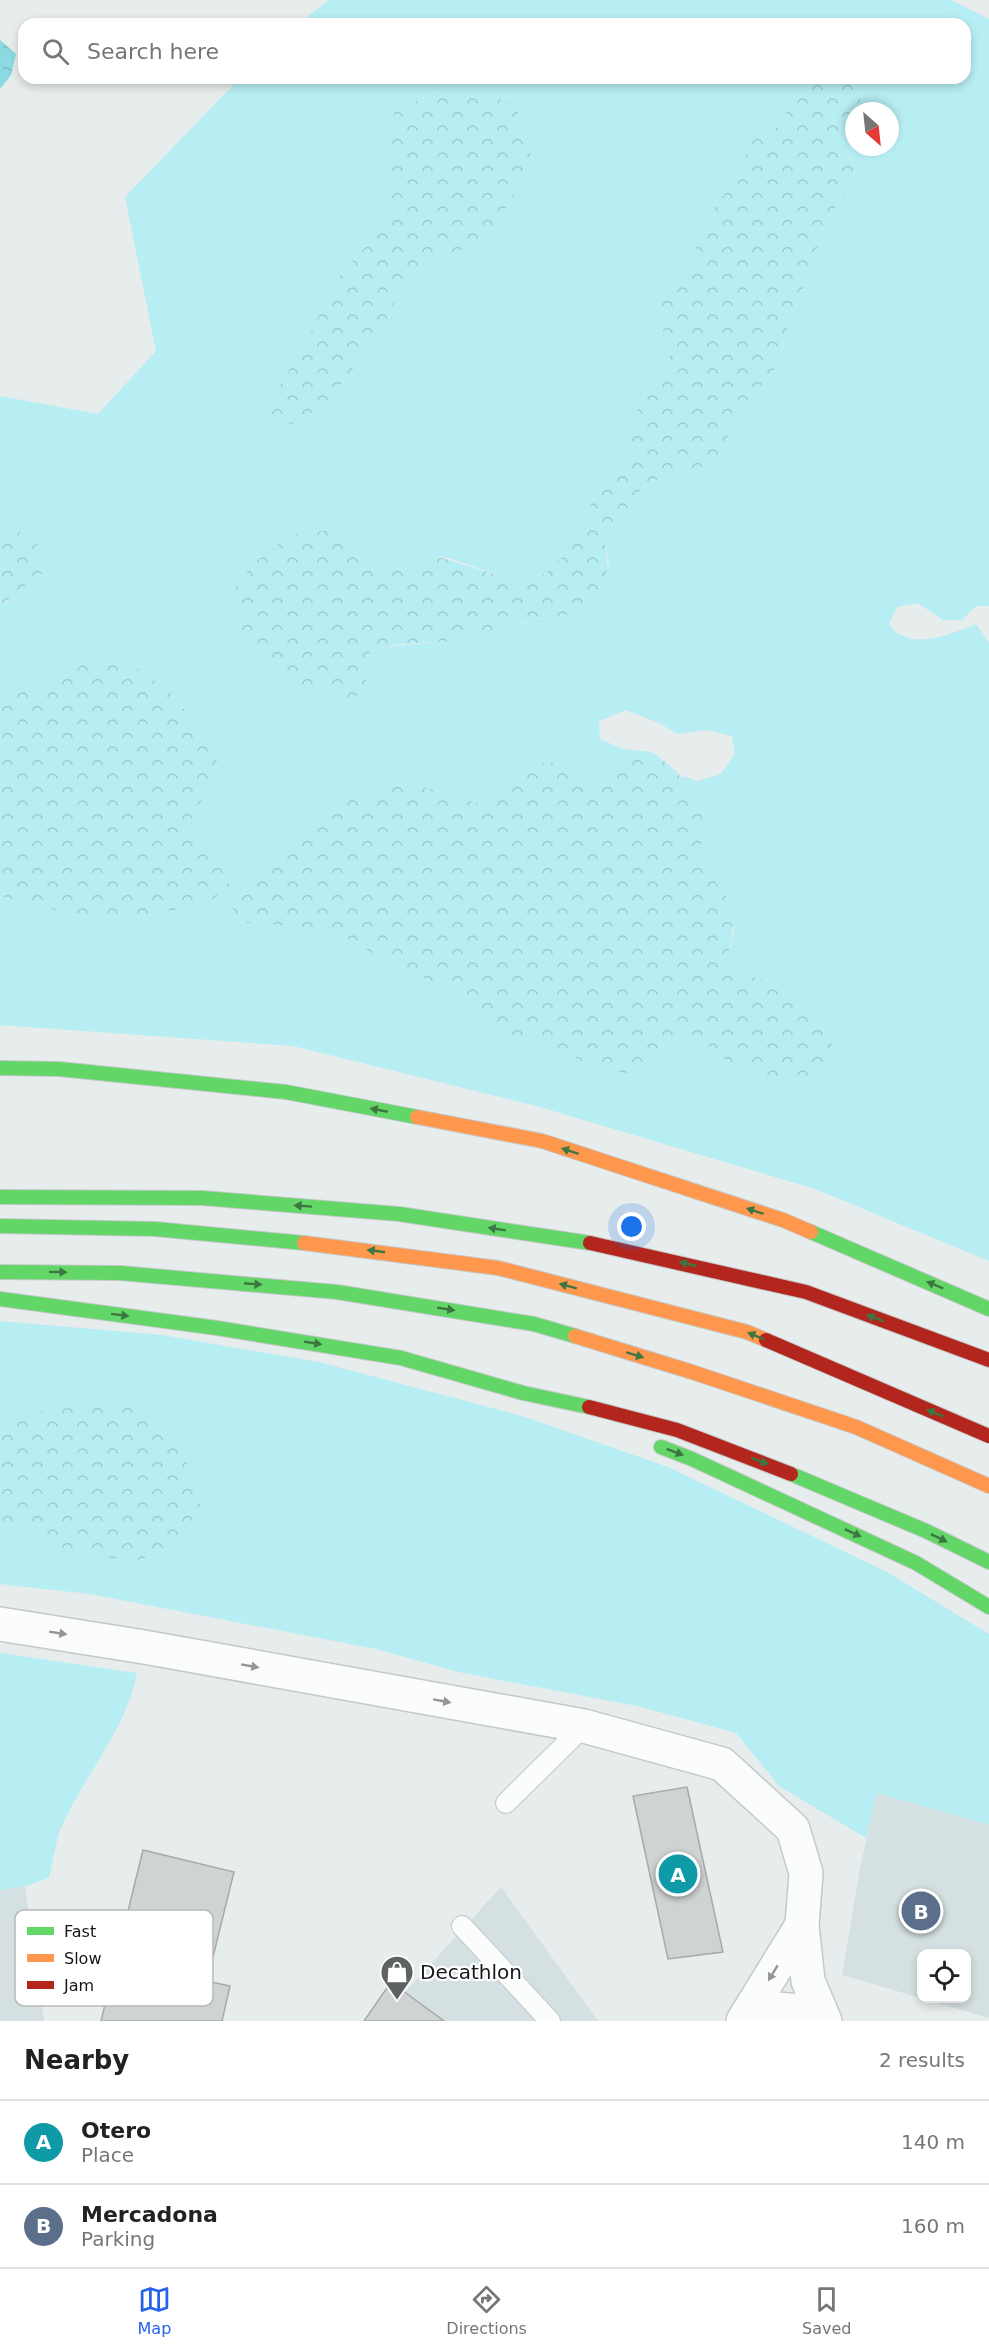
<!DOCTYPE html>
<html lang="en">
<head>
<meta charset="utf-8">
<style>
	body { margin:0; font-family:"DejaVu Sans",sans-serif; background:#f2f2f2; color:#222 }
	.controls { position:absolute; right:18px; bottom:18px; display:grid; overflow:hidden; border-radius:12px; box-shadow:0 3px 9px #0003 }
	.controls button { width:54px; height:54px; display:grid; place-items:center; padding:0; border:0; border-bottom:2px solid #e0e0e0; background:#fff; color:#222; font:30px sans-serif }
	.compass { position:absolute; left:845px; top:102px; width:54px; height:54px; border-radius:50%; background:#fff; box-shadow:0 3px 9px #0003; rotate:153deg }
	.you { position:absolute; left:632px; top:1227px; width:21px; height:21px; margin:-15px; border:4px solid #fff; border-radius:50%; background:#1a73e8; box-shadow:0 0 0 9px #1a73e833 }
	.badge { display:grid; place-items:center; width:39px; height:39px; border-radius:50%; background:#2563eb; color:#fff; font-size:20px; font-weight:700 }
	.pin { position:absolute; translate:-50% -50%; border:3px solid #fff; box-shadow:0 2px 6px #0006 }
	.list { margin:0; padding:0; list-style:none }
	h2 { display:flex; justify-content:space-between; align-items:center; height:78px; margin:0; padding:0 24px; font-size:26px }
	h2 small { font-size:20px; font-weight:400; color:#767676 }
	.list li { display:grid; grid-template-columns:39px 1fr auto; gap:18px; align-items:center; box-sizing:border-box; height:84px; padding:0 24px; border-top:2px solid #e0e0e0 }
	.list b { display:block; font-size:22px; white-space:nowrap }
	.list p { margin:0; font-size:20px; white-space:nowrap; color:#767676 }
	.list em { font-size:20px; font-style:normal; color:#767676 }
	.icon { flex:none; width:33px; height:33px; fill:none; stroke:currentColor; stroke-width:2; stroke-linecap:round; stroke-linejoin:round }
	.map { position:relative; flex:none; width:989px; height:2021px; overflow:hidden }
	.search { position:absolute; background:#fff; box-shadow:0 3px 9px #0003; left:18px; right:18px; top:18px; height:66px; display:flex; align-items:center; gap:15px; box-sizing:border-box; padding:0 21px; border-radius:18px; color:#767676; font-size:22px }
	.sheet { height:246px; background:#fff }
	nav { display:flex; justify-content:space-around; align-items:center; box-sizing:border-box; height:84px; border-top:2px solid #e0e0e0; background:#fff; font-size:16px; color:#767676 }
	nav a { display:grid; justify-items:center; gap:3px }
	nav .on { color:#2563eb }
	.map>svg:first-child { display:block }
</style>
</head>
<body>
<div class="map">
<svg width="989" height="2021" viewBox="0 0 989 2021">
	<defs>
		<pattern id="forest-crowns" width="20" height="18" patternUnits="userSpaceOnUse" patternTransform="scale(1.5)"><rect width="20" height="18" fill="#b7eef3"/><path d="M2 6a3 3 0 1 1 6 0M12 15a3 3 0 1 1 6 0" fill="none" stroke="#9ccbd0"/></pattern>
		<pattern id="water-ripples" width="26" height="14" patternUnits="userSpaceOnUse" patternTransform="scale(1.5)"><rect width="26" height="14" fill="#8adae0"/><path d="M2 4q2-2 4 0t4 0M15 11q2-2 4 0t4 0" fill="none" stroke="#76babf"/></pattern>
	</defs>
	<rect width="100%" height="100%" fill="#e7ecec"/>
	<g fill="#d4e0e1" fill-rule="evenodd">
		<path d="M 876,1793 L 989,1825 L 989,2018 L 842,1975 L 860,1869 ZM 922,1954 L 966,1954 L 966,1998 L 922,1998 Z"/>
		<polygon points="25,1886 44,2021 0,2021 0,1890"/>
		<polygon points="501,1887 598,2021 379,2021"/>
	</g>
	<g fill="#b7eef3" fill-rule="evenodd">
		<path d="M 329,0 L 951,0 L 989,19 L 989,606 L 976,606 L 962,620 L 943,620 L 918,603 L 897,607 L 889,624 C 908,653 951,634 976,624 L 989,642 L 989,1261 L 815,1189 L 540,1107 L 293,1046 L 0,1025 L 0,896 L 79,916 L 130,920 L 162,911 L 191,909 L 224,852 L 204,846 L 191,836 L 190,822 L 205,795 L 214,745 L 168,690 L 86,662 L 61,680 L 0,699 L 0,606 L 9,601 L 23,532 L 0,531 L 0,396 L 98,414 L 156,351 L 125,197 L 240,78 L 813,78 L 747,168 L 704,220 L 697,241 L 693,271 L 673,281 L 657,319 L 671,346 L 669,359 L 649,386 L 638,407 L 628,457 L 594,498 L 566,555 L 544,575 L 512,580 L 446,557 L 436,556 L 390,571 L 364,556 L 238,632 L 250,652 L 275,673 L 302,689 L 329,691 L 347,700 L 366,681 L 360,665 L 369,652 L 385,647 L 455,640 L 539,619 L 569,614 L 609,564 L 605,541 L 621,525 L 631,501 L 645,485 L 663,478 L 689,473 L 727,444 L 731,414 L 757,393 L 777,366 L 789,320 L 814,263 L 822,227 L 848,189 L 856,169 L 840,144 L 840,123 C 851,111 869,96 866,78 L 965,78 L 965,24 L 298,24 ZM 440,91 L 482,91 L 488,236 L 425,268 L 399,292 L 381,332 L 280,385 L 305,345 L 336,280 L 367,245 L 392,203 L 395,110 ZM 854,111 L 890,111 L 890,147 L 854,147 ZM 626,710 L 659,723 L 677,734 L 707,730 L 732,736 L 735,753 L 721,774 L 698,781 L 682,776 L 697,803 L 704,830 L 700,855 L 710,878 L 729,900 L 734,931 L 728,957 L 735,969 L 797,994 L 818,1018 L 730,1064 L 697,1037 L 667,1039 L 638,1069 L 592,1066 L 570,1055 L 502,1033 L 455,982 L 430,981 L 387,963 L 352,940 L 310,928 L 239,922 L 236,896 L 278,863 L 330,803 L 405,784 L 451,793 L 478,804 L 494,800 L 529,766 L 554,762 L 583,786 C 600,785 608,774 620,765 C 629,759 642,756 652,752 L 623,749 L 600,739 L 599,721 Z"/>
		<polygon points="0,1321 162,1335 319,1362 522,1416 668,1467 887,1572 989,1634 989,1825 877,1793 866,1838 779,1786 736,1733 637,1706 458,1672 376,1649 90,1594 0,1584"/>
		<path d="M 0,1653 L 137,1673 C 125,1733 84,1775 61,1828 C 55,1843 53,1862 49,1878 L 25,1886 L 0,1890 Z"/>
	</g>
	<g fill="url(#forest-crowns)">
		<path d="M 813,78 L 866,78 C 870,96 851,111 840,123 L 840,144 L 856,169 L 848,189 L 822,227 L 814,263 L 789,320 L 777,366 L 757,393 L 731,414 L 727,444 L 718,459 L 689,473 L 663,478 L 645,485 L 631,501 L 621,525 L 605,541 C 610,576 608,601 570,614 C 560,617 548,617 538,619 C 510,625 482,636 454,640 C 429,644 394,641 372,651 C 367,654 364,660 360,665 L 366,681 L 361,694 L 347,700 L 329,691 L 302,689 L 275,673 L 250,652 L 238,632 L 236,586 L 254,563 L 292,534 L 326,531 L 390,571 L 436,556 L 512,580 L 544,575 L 565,555 L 594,498 L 628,457 L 638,407 L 649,386 L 669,359 L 671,346 L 657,319 L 662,299 L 673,281 L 693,271 L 697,241 L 704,220 L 746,168 L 745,155 L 757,134 L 775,128 Z"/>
		<polygon points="440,91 482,91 515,106 524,127 532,158 515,194 488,236 425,268 399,292 381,332 326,404 294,423 274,429 264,417 280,385 305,345 336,280 367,245 392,203 388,135 395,110"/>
		<polygon points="0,531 23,532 43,550 44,572 0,606"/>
		<polygon points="108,657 138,669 168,690 214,745 217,760 205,795 190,822 191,836 204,846 224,852 229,862 229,886 213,899 191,909 162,911 130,920 79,916 0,896 0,699 61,680 86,662"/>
		<path d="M 652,752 C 679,770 701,795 704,829 C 704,838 699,847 701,856 C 705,874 718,884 728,898 C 737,913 731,940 728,957 L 735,969 L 797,994 L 818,1018 L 834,1048 L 830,1067 L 810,1083 L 763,1078 L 730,1064 L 697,1037 L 667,1039 L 638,1069 L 625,1074 L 592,1066 L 570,1055 L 502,1033 L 455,982 L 430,981 L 387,963 L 352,940 L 310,928 L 239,922 L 233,908 L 236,896 L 278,863 L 302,831 L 330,803 L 405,784 L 451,793 L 478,804 L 494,800 L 529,766 L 554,762 L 583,786 C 599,786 608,774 620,765 C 629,759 642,756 652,752 Z"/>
		<polygon points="126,1406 166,1428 189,1466 201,1506 182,1540 140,1560 81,1556 20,1528 0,1535 0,1424 52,1409"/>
	</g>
	<polygon fill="url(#water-ripples)" points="0,40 16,54 11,75 0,89"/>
	<g fill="#cfd3d3" stroke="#a7aaaa" stroke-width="1.5">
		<polygon points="687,1787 723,1952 668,1959 633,1796"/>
		<polygon points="143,1850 234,1872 207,1981 230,1986 222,2021 101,2021"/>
		<polygon points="391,1982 444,2021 364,2021"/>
	</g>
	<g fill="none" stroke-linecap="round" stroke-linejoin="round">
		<g stroke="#c5c8c8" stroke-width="22">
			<g id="lane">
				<polyline points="506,1803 584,1726"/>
				<polyline points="462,1926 550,2021"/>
			</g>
		</g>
		<g stroke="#c5c8c8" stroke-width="36">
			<g id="street">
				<polyline points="0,1624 144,1647 584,1726 722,1764 793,1829 806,1873 802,1925 808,1981 825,2021"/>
				<polyline points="743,2021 802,1925"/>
				<path d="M 747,2021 C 771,2004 798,2007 822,2021"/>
			</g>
		</g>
		<g stroke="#c5c8c8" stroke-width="16">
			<g id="fast">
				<polyline points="0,1068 59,1069 286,1092 417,1117"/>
				<polyline points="0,1197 202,1198 399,1214 590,1243"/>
				<polyline points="0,1226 155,1229 304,1243"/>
				<polyline points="811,1232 989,1309"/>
				<polyline points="0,1272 120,1273 337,1292 534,1324 575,1336"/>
				<polyline points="0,1299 217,1328 401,1358 523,1393 589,1407"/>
				<polyline points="661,1447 692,1459 916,1563 989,1607"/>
				<polyline points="791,1474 926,1531 989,1562"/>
			</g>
		</g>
		<g stroke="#c5c8c8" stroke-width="16">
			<g id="slow">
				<polyline points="417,1117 542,1141 783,1220 811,1232"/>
				<polyline points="304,1243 498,1268 747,1332 766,1340"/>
				<polyline points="575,1336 692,1372 856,1427 989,1486"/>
			</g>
		</g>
		<g stroke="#c5c8c8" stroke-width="16">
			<g id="jam">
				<polyline points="590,1243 806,1292 989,1360"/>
				<polyline points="766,1340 989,1436"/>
				<polyline points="589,1407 677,1430 791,1474"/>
			</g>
		</g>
		<use href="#lane" stroke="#fbfcfc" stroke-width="20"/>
		<use href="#street" stroke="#fbfcfc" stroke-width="33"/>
		<use href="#fast" stroke="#63d668" stroke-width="14"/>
		<use href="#slow" stroke="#ff974d" stroke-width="14"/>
		<use href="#jam" stroke="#b3261e" stroke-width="14"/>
	</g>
	<defs><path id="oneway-solid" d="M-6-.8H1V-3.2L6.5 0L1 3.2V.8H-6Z" transform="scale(1.5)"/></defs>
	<g fill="#3c7640">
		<use href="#oneway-solid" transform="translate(379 1110) rotate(-169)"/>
		<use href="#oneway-solid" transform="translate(570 1151) rotate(-162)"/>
		<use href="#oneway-solid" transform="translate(303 1206) rotate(-176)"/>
		<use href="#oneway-solid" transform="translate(755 1211) rotate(-162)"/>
		<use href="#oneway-solid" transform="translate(497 1229) rotate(-171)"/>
		<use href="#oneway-solid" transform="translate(376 1251) rotate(-172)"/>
		<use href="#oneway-solid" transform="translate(688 1264) rotate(-167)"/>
		<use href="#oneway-solid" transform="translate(58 1272) rotate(1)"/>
		<use href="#oneway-solid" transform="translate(253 1284) rotate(5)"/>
		<use href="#oneway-solid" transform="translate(935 1285) rotate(-157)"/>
		<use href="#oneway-solid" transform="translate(568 1286) rotate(-165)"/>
		<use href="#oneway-solid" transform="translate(446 1309) rotate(9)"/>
		<use href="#oneway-solid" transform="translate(120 1315) rotate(7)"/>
		<use href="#oneway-solid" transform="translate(875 1318) rotate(-159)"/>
		<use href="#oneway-solid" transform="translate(756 1336) rotate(-157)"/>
		<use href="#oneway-solid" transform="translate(313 1343) rotate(9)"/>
		<use href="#oneway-solid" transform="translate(635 1355) rotate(17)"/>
		<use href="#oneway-solid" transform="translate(935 1413) rotate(-157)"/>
		<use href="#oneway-solid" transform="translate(675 1452) rotate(21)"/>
		<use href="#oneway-solid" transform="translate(760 1461) rotate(21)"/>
		<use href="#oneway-solid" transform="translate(853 1533) rotate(25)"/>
		<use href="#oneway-solid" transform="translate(939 1538) rotate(26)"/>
	</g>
	<g fill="#949595">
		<use href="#oneway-solid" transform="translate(58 1633) rotate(9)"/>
		<use href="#oneway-solid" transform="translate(250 1666) rotate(10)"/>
		<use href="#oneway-solid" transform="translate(442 1701) rotate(10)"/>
		<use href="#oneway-solid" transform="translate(773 1973) rotate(121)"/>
	</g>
	<defs>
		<g id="shop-pin" transform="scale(1.725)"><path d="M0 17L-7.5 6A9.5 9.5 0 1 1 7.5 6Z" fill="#5e6262" stroke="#fff"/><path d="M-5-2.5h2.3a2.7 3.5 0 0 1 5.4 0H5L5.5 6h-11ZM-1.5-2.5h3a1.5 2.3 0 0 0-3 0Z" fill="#fff"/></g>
	</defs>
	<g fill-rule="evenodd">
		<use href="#shop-pin" x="397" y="1972"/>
	</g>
	<g text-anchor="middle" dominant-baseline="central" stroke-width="4.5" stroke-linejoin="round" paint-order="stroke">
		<g font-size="20" fill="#151718" stroke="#fff" text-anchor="start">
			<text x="420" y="1972">Decathlon</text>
		</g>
	</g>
	<rect x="15" y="1910" width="198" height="96" rx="9" fill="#fff" stroke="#b9b9ba" stroke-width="1.5"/>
	<rect x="27" y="1927" width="27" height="8" fill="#63d668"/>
	<rect x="27" y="1954" width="27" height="8" fill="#ff974d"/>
	<rect x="27" y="1981" width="27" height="8" fill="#b3261e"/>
	<g font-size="16" fill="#151718">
		<text x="64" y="1937">Fast</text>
		<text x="64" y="1964">Slow</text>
		<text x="64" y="1991">Jam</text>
	</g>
</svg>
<div class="controls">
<button><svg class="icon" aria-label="locate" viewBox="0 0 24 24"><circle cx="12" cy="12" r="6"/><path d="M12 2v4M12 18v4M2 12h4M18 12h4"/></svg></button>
</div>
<svg class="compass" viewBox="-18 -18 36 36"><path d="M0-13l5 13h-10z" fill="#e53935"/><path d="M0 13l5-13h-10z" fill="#767676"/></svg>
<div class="you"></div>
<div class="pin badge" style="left:678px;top:1874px;background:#0f9aa8">A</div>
<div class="pin badge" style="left:921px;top:1911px;background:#5c6f8a">B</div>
<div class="search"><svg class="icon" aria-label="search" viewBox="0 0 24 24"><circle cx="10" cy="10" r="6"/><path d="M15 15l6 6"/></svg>Search here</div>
</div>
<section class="sheet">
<h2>Nearby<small>2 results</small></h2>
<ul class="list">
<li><span class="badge" style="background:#0f9aa8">A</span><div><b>Otero</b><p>Place</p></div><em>140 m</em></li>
<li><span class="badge" style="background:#5c6f8a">B</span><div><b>Mercadona</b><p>Parking</p></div><em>160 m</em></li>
</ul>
</section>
<nav>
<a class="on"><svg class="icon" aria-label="map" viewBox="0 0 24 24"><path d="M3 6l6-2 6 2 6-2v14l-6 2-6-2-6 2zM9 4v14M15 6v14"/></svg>Map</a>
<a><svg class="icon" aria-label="directions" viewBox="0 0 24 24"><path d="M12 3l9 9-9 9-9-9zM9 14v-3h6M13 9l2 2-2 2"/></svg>Directions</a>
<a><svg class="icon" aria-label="saved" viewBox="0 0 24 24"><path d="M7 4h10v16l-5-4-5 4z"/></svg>Saved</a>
</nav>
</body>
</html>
